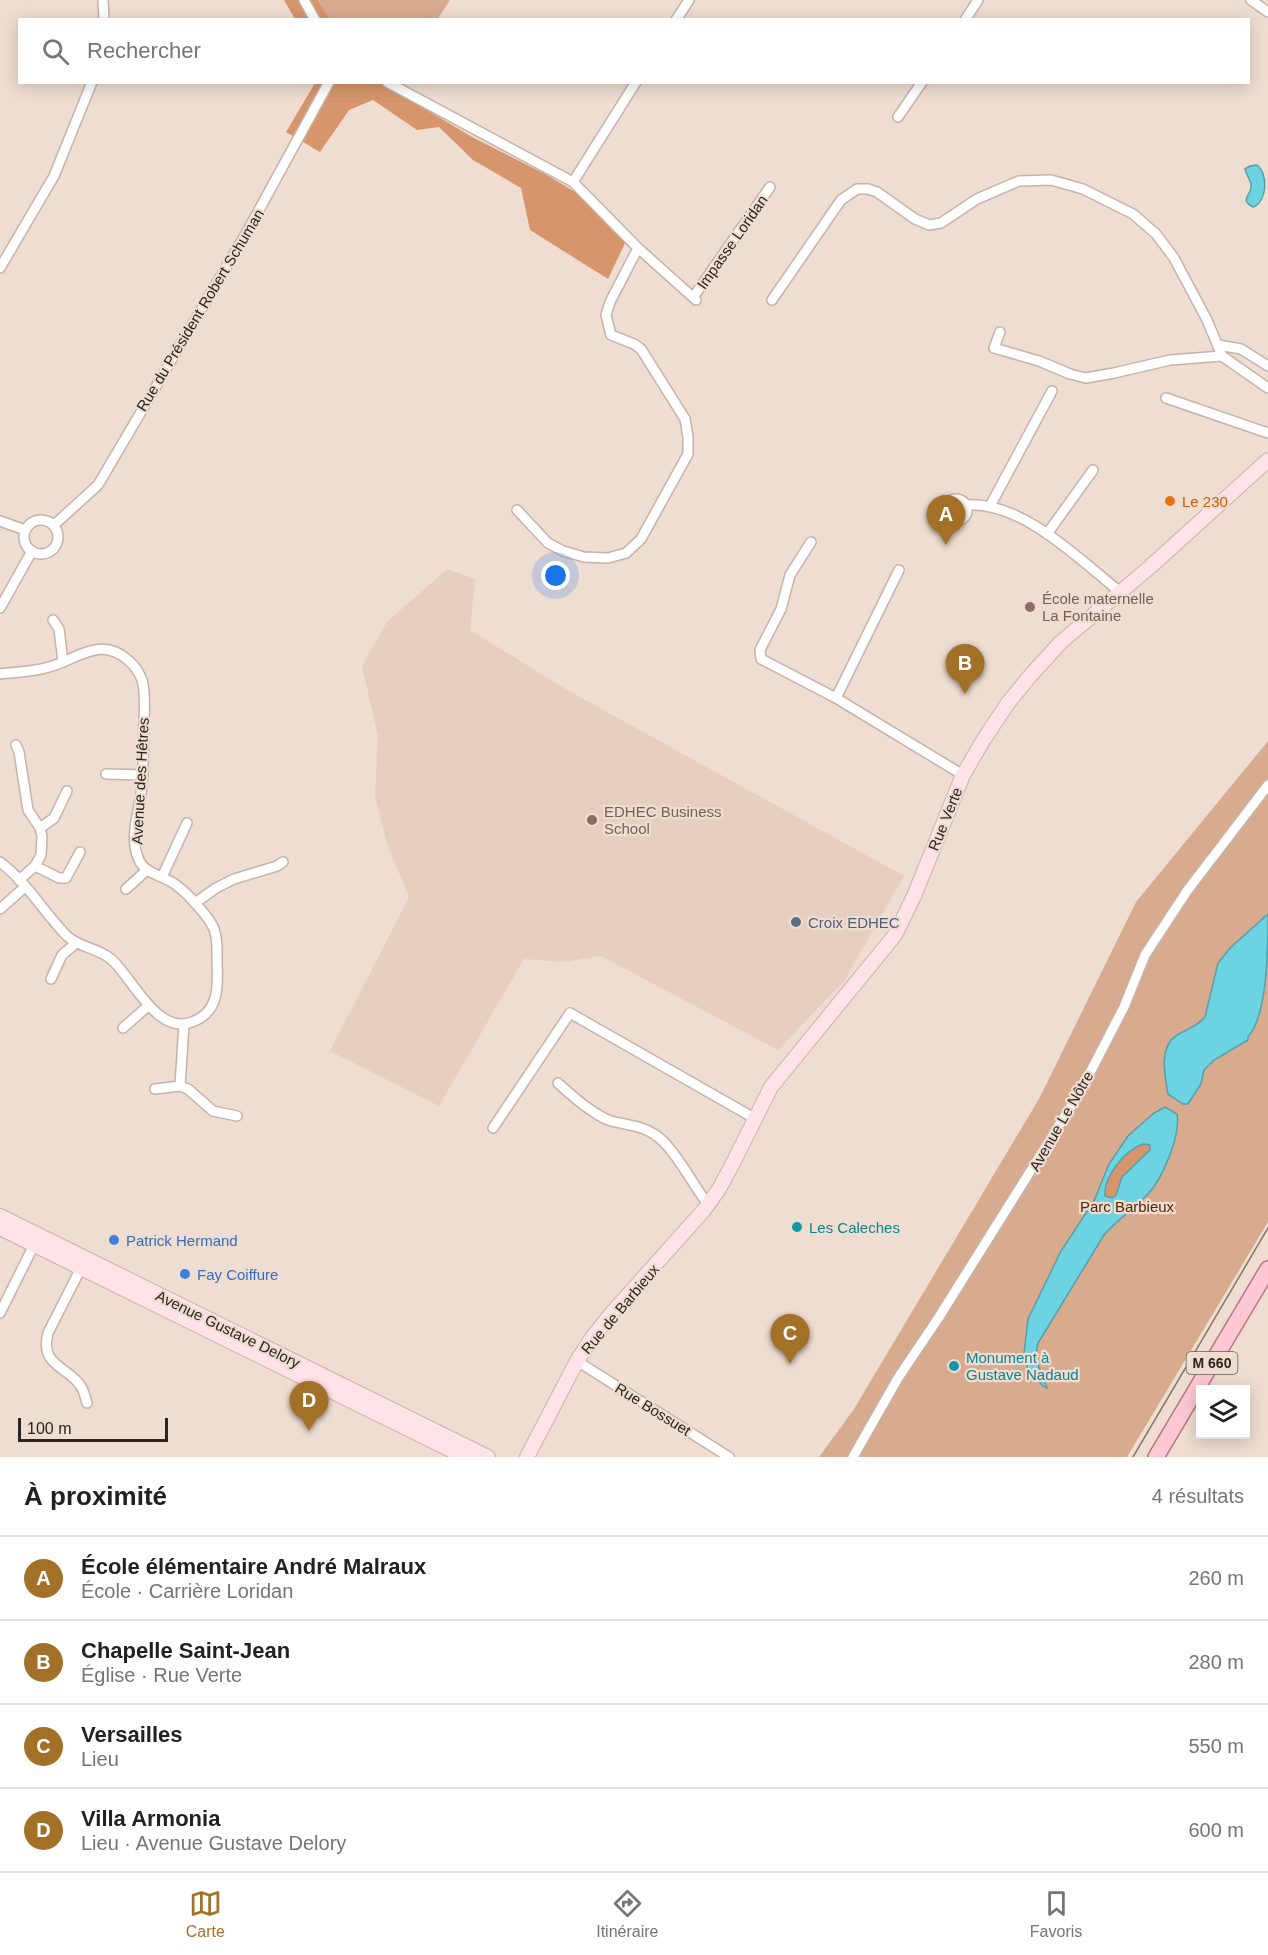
<!DOCTYPE html>
<html lang="fr">
<head>
<meta charset="utf-8">
<style>
	body { margin:0; font-family:Helvetica,sans-serif; background:#f2f2f2; color:#202124 }
	.controls { position:absolute; right:18px; bottom:18px; display:grid; overflow:hidden; border-radius:0px; box-shadow:0 3px 15px #0003 }
	.controls button { width:54px; height:54px; display:grid; place-items:center; padding:0; border:0; border-bottom:2px solid #e0e0e0; background:#fff; color:#202124; font:30px sans-serif }
	.scale { position:absolute; left:18px; bottom:15px; width:150px; box-sizing:border-box; padding-left:6px; border:3px solid #2b2420; border-top:0; font-size:16px; line-height:21px; white-space:nowrap; color:#2b2420; -webkit-text-stroke:4px #efddd2; paint-order:stroke }
	.you { position:absolute; left:556px; top:576px; width:21px; height:21px; margin:-15px; border:4px solid #fff; border-radius:50%; background:#1a73e8; box-shadow:0 0 0 9px #1a73e833 }
	.badge { display:grid; place-items:center; width:39px; height:39px; border-radius:50%; background:#a37027; color:#fff; font-size:20px; font-weight:700 }
	.pin { position:absolute; translate:-50% -50px; filter:drop-shadow(0 2px 3px #0008) }
	.pin::after { content:''; position:absolute; top:32px; width:21px; height:18px; background:inherit; clip-path:polygon(0 0,100% 0,50% 100%) }
	.list { margin:0; padding:0; list-style:none }
	h2 { display:flex; justify-content:space-between; align-items:center; height:78px; margin:0; padding:0 24px; font-size:26px }
	h2 small { font-size:20px; font-weight:400; color:#757577 }
	.list li { display:grid; grid-template-columns:39px 1fr auto; gap:18px; align-items:center; box-sizing:border-box; height:84px; padding:0 24px; border-top:2px solid #e0e0e0 }
	.list b { display:block; font-size:22px; white-space:nowrap }
	.list p { margin:0; font-size:20px; white-space:nowrap; color:#757577 }
	.list em { font-size:20px; font-style:normal; color:#757577 }
	.icon { flex:none; width:33px; height:33px; fill:none; stroke:currentColor; stroke-width:2; stroke-linecap:round; stroke-linejoin:round }
	.map { position:relative; flex:none; width:1268px; height:1457px; overflow:hidden }
	.search { position:absolute; background:#fff; box-shadow:0 3px 15px #0003; left:18px; right:18px; top:18px; height:66px; display:flex; align-items:center; gap:15px; box-sizing:border-box; padding:0 21px; border-radius:0px; color:#757577; font-size:22px }
	.sheet { height:414px; background:#fff }
	nav { display:flex; justify-content:space-around; align-items:center; box-sizing:border-box; height:84px; border-top:2px solid #e0e0e0; background:#fff; font-size:16px; color:#757577 }
	nav a { display:grid; justify-items:center; gap:3px }
	nav .on { color:#a37027 }
	.map>svg:first-child { display:block }
</style>
</head>
<body>
<div class="map">
<svg width="1268" height="1457" viewBox="0 0 1268 1457">
	<rect width="100%" height="100%" fill="#efddd2"/>
	<polygon fill="#e7cfbf" points="447,569 475,579 470,630 569,691 904,876 844,981 778,1050 601,956 563,962 524,959 439,1106 330,1051 409,897 387,844 375,796 378,736 362,666 387,622"/>
	<g fill="#d9ab8e">
		<polygon points="318,0 450,0 437,20 329,19"/>
		<polygon points="1268,741 1268,1222 1127,1457 819,1457 854,1409 1040,1097 1136,902"/>
	</g>
	<g fill="#d7956b">
		<polygon points="284,0 318,0 329,19 295,19"/>
		<polygon points="315,83 399,83 397,92 472,137 545,174 582,196 626,241 608,279 530,230 521,188 473,160 439,127 417,130 373,100 349,110 320,152 286,132"/>
		<path d="M 1143,1144 L 1150,1145 L 1150,1150 C 1143,1158 1133,1163 1127,1172 C 1121,1180 1118,1193 1112,1198 L 1105,1196 C 1103,1177 1125,1150 1143,1144 Z"/>
	</g>
	<g fill="#6bd3e1" stroke="#589ea7" stroke-width="1.5" fill-rule="evenodd">
		<path d="M 1257,165 C 1268,173 1268,201 1253,207 C 1238,199 1253,195 1251,184 C 1250,179 1246,175 1245,169 L 1250,166 Z"/>
		<path d="M 1268,914 C 1268,947 1268,1014 1248,1037 L 1248,1040 L 1214,1060 L 1204,1070 L 1201,1084 L 1188,1104 L 1183,1104 L 1168,1094 C 1165,1076 1158,1047 1177,1035 C 1187,1029 1198,1026 1205,1017 L 1218,963 L 1230,948 Z"/>
		<path d="M 1165,1107 L 1177,1114 C 1181,1135 1163,1177 1149,1193 C 1135,1208 1118,1219 1104,1235 L 1038,1343 L 1035,1357 L 1047,1388 L 1043,1386 L 1028,1370 L 1024,1354 L 1028,1319 L 1061,1251 L 1094,1201 L 1109,1164 L 1128,1136 L 1154,1113 ZM 1143,1144 L 1150,1145 L 1150,1150 L 1122,1177 L 1116,1195 L 1112,1198 L 1105,1196 C 1103,1177 1125,1150 1143,1144 Z"/>
	</g>
	<g fill="none" stroke-linecap="round" stroke-linejoin="round">
		<g stroke="#c5b3a9" stroke-width="12">
			<g id="street">
				<polyline points="103,0 104,20"/>
				<polyline points="304,0 315,20"/>
				<polyline points="1251,0 1268,12"/>
				<polyline points="676,20 689,0"/>
				<polyline points="965,20 978,0"/>
				<polyline points="387,82 573,182 638,248 696,300"/>
				<polyline points="898,117 922,82"/>
				<polyline points="573,182 636,82"/>
				<polyline points="0,268 54,176 92,82"/>
				<polyline points="694,296 770,187"/>
				<polyline points="772,300 841,200 857,189 868,189 877,192 915,219 929,225 941,223 977,199 1019,181 1051,180 1083,189 1133,214 1156,234 1174,258 1207,320 1222,356 1268,388"/>
				<polyline points="1000,332 994,348 1039,361 1070,374 1086,378 1114,373 1170,360 1222,356"/>
				<polyline points="1218,345 1241,349 1268,366"/>
				<polyline points="1166,398 1268,433"/>
				<circle cx="956" cy="510" r="11"/>
				<path d="M 965,505 C 1021,500 1079,559 1120,592"/>
				<polyline points="990,506 1052,391"/>
				<polyline points="517,510 548,543 563,551 584,557 608,558 626,553 641,539 688,454 688,437 685,419 641,349 634,344 611,335 606,315 610,302 638,248"/>
				<circle cx="41" cy="537" r="17"/>
				<polyline points="0,521 25,530"/>
				<polyline points="54,525 98,485 248,230 329,82"/>
				<polyline points="1047,534 1093,470"/>
				<polyline points="811,542 790,575 781,609 760,650 761,659 836,698 963,775"/>
				<polyline points="0,608 32,551"/>
				<polyline points="53,620 59,629 63,662"/>
				<path d="M 0,674 C 16,672 34,672 49,667 C 78,659 101,635 129,661 C 135,666 139,672 142,680 C 146,693 144,711 144,725 C 143,748 144,771 141,793 C 138,816 129,838 139,860 C 145,874 165,876 176,885 C 183,890 190,897 196,904 C 203,912 210,919 214,929 C 218,940 217,950 217,961 C 218,985 220,1012 192,1022 C 157,1036 132,977 111,959 C 98,948 80,948 67,936 C 44,913 27,882 0,862"/>
				<polyline points="836,698 899,570"/>
				<polyline points="16,745 19,752 28,810 40,828 42,836 41,855 35,866"/>
				<polyline points="106,774 143,775"/>
				<polyline points="40,828 54,818 67,791"/>
				<polyline points="162,877 187,823"/>
				<polyline points="19,880 35,866 59,878 66,878 80,852"/>
				<polyline points="126,889 147,870"/>
				<polyline points="195,903 216,888 234,879 277,866 283,862"/>
				<polyline points="0,909 25,887"/>
				<polyline points="51,979 62,955 76,943"/>
				<polyline points="184,1024 180,1086 188,1089 213,1111 237,1116"/>
				<polyline points="123,1028 148,1006"/>
				<path d="M 558,1083 C 572,1096 593,1115 611,1121 C 626,1125 640,1125 654,1134 C 671,1144 690,1179 702,1196 L 709,1204"/>
				<polyline points="155,1089 180,1086"/>
				<polyline points="493,1128 570,1013 754,1118"/>
				<path d="M 81,1268 L 48,1333 C 40,1366 65,1365 80,1385 C 84,1390 85,1397 87,1403"/>
				<polyline points="0,1313 36,1241"/>
				<polyline points="577,1361 729,1457"/>
				<polyline points="853,1457 898,1378 939,1317 1080,1092 1124,1007 1145,955 1187,891 1268,785"/>
			</g>
		</g>
		<g stroke="#c5b3a9" stroke-width="16">
			<g id="secondary">
				<polyline points="0,1216 488,1457"/>
				<polyline points="0,1228 465,1457"/>
				<polyline points="527,1457 577,1361 591,1339 611,1314 704,1210 719,1189 732,1165 771,1087 895,935 914,896 963,775 984,739 1008,703 1030,676 1061,642 1150,567 1268,460"/>
			</g>
		</g>
		<g stroke="#b47682" stroke-width="18">
			<polyline id="primary" points="1156,1457 1268,1269"/>
		</g>
		<use href="#street" stroke="#fff" stroke-width="9"/>
		<use href="#secondary" stroke="#ffe3e9" stroke-width="14"/>
		<use href="#primary" stroke="#fec7d4" stroke-width="15"/>
		<polyline stroke="#82766f" stroke-width="1.5" points="1133,1457 1268,1228"/>
	</g>
	<circle fill="#e8710a" stroke="#efddd2" stroke-width="2" cx="1170" cy="501" r="6"/>
	<g fill="#8d6e63" stroke="#efddd2" stroke-width="2">
		<circle cx="1030" cy="607" r="6"/>
		<circle cx="592" cy="820" r="6"/>
	</g>
	<circle fill="#5c6f8a" stroke="#efddd2" stroke-width="2" cx="796" cy="922" r="6"/>
	<g fill="#0f9aa8" stroke="#efddd2" stroke-width="2">
		<circle cx="797" cy="1227" r="6"/>
		<circle cx="954" cy="1366" r="6"/>
	</g>
	<g fill="#3f7fe0" stroke="#efddd2" stroke-width="2">
		<circle cx="114" cy="1240" r="6"/>
		<circle cx="185" cy="1274" r="6"/>
	</g>
	<g text-anchor="middle" dominant-baseline="central" stroke-width="4.5" stroke-linejoin="round" paint-order="stroke">
		<rect fill="#efddd2" stroke="#665c55" stroke-width="1.5" x="1186.5" y="1352" width="51" height="22" rx="4.5"/>
		<g font-size="14" font-weight="bold" fill="#2b2420">
			<text x="1212" y="1363">M 660</text>
		</g>
		<g font-size="15" fill="#2b2420" stroke="#efddd2">
			<text transform="translate(732 242) rotate(-55)">Impasse Loridan</text>
			<text transform="translate(200 310) rotate(-59)">Rue du Président Robert Schuman</text>
			<text transform="translate(140 781) rotate(-87)">Avenue des Hêtres</text>
			<text transform="translate(945 819) rotate(-68)">Rue Verte</text>
			<text transform="translate(1061 1121) rotate(-60)">Avenue Le Nôtre</text>
			<text transform="translate(620 1309) rotate(-50)">Rue de Barbieux</text>
			<text transform="translate(228 1329) rotate(26)">Avenue Gustave Delory</text>
			<text transform="translate(653 1409) rotate(32)">Rue Bossuet</text>
		</g>
		<g font-size="15" fill="#c56008" stroke="#efddd2" text-anchor="start">
			<text x="1182" y="501">Le 230</text>
		</g>
		<g font-size="15" fill="#785e54" stroke="#efddd2" text-anchor="start">
			<text x="1042" y="598">École maternelle<tspan x="1042" dy="17">La Fontaine</tspan></text>
			<text x="604" y="811">EDHEC Business<tspan x="604" dy="17">School</tspan></text>
		</g>
		<g font-size="15" fill="#4e5e75" stroke="#efddd2" text-anchor="start">
			<text x="808" y="922">Croix EDHEC</text>
		</g>
		<g font-size="15" fill="#522806" stroke="#efddd2">
			<text x="1127" y="1206">Parc Barbieux</text>
		</g>
		<g font-size="15" fill="#0d838f" stroke="#efddd2" text-anchor="start">
			<text x="809" y="1227">Les Caleches</text>
			<text x="966" y="1357">Monument à<tspan x="966" dy="17">Gustave Nadaud</tspan></text>
		</g>
		<g font-size="15" fill="#366cbe" stroke="#efddd2" text-anchor="start">
			<text x="126" y="1240">Patrick Hermand</text>
			<text x="197" y="1274">Fay Coiffure</text>
		</g>
	</g>
</svg>
<div class="controls">
<button><svg class="icon" aria-label="layers" viewBox="0 0 24 24"><path d="M12 4l9 5-9 5-9-5zM3 14l9 5 9-5"/></svg></button>
</div>
<div class="scale">100 m</div>
<div class="you"></div>
<div class="pin badge" style="left:946px;top:545px">A</div>
<div class="pin badge" style="left:965px;top:694px">B</div>
<div class="pin badge" style="left:790px;top:1364px">C</div>
<div class="pin badge" style="left:309px;top:1431px">D</div>
<div class="search"><svg class="icon" aria-label="search" viewBox="0 0 24 24"><circle cx="10" cy="10" r="6"/><path d="M15 15l6 6"/></svg>Rechercher</div>
</div>
<section class="sheet">
<h2>À proximité<small>4 résultats</small></h2>
<ul class="list">
<li><span class="badge">A</span><div><b>École élémentaire André Malraux</b><p>École · Carrière Loridan</p></div><em>260 m</em></li>
<li><span class="badge">B</span><div><b>Chapelle Saint-Jean</b><p>Église · Rue Verte</p></div><em>280 m</em></li>
<li><span class="badge">C</span><div><b>Versailles</b><p>Lieu</p></div><em>550 m</em></li>
<li><span class="badge">D</span><div><b>Villa Armonia</b><p>Lieu · Avenue Gustave Delory</p></div><em>600 m</em></li>
</ul>
</section>
<nav>
<a class="on"><svg class="icon" aria-label="map" viewBox="0 0 24 24"><path d="M3 6l6-2 6 2 6-2v14l-6 2-6-2-6 2zM9 4v14M15 6v14"/></svg>Carte</a>
<a><svg class="icon" aria-label="directions" viewBox="0 0 24 24"><path d="M12 3l9 9-9 9-9-9zM9 14v-3h6M13 9l2 2-2 2"/></svg>Itinéraire</a>
<a><svg class="icon" aria-label="saved" viewBox="0 0 24 24"><path d="M7 4h10v16l-5-4-5 4z"/></svg>Favoris</a>
</nav>
</body>
</html>
